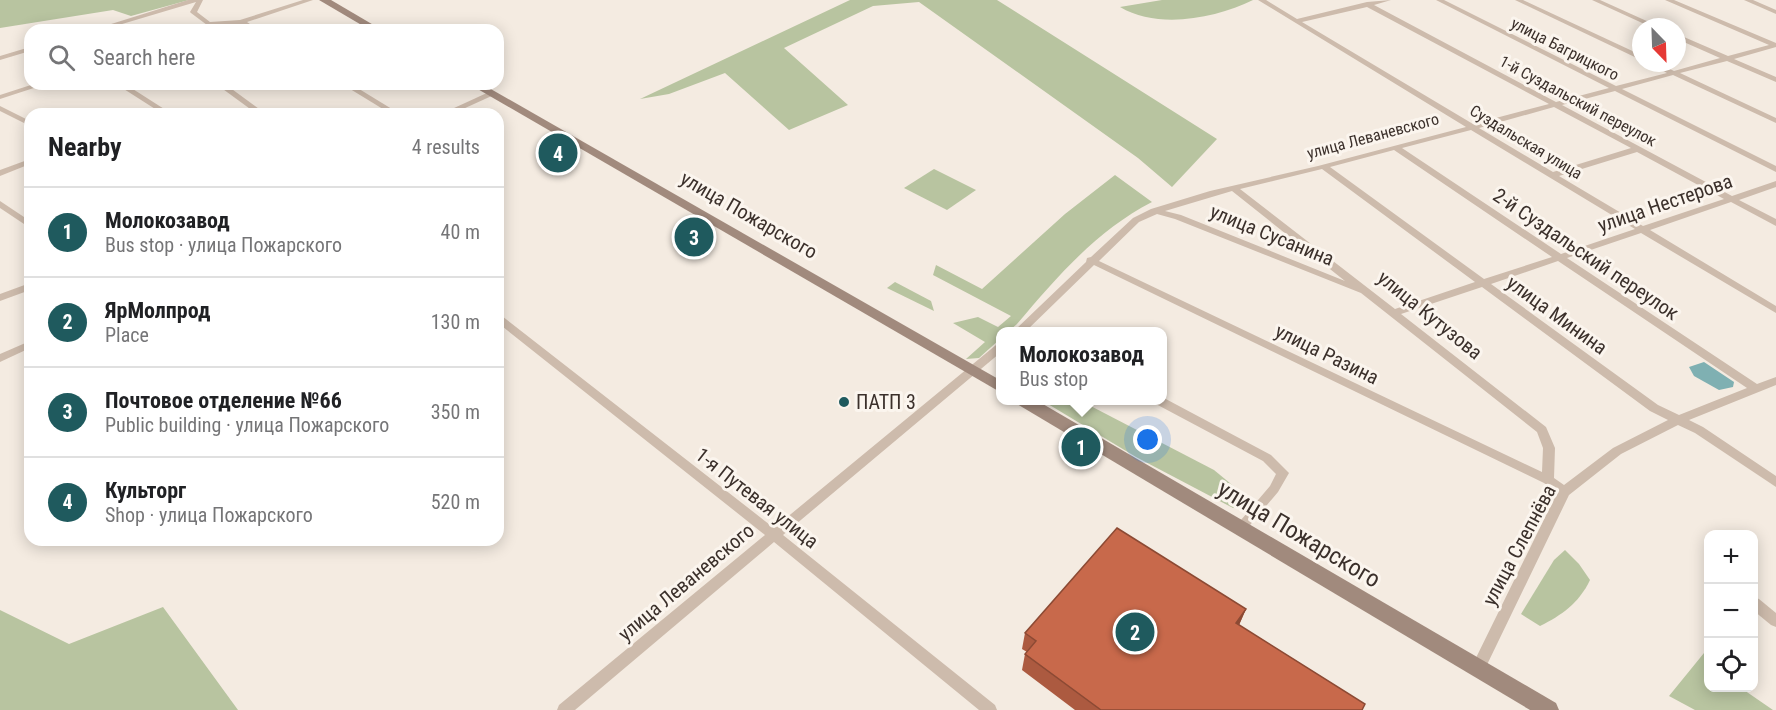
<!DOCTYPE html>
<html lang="en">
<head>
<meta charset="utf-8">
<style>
	body { margin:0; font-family:"Roboto Condensed",sans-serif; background:#f2f2f2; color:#202124 }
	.controls { position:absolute; right:18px; bottom:18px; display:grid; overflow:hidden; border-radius:12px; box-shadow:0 3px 15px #0003 }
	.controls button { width:54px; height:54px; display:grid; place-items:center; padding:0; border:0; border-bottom:2px solid #e0e0e0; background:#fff; color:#202124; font:30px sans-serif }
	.compass { position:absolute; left:1632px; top:18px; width:54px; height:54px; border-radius:50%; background:#fff; box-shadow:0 3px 15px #0003; rotate:157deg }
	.you { position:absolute; left:1148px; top:440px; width:21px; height:21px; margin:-15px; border:4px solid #fff; border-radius:50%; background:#1a73e8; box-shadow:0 0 0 9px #1a73e833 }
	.badge { display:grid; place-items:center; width:39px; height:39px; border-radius:50%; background:#1f5a5e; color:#fff; font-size:20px; font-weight:700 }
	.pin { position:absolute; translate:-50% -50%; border:3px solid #fff; box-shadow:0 2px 6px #0006 }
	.popup { position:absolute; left:996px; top:327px; width:171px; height:78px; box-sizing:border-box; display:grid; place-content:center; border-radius:12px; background:#fff; filter:drop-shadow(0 2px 4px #0005); font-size:20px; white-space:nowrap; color:#757577 }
	.popup b { font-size:22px; color:#202124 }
	.popup::after { content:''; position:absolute; left:50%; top:100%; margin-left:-12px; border:12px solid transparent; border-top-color:#fff }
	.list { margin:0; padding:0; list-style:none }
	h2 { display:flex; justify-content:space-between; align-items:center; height:78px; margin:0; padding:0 24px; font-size:26px }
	h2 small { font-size:20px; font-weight:400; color:#757577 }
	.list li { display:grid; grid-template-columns:39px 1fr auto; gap:18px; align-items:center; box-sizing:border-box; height:90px; padding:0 24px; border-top:2px solid #e0e0e0 }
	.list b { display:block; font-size:22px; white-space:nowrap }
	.list p { margin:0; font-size:20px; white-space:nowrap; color:#757577 }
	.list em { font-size:20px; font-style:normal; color:#757577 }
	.icon { flex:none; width:33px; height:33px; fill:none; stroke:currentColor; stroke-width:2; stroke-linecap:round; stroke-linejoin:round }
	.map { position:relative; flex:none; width:1776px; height:710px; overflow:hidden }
	.search { position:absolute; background:#fff; box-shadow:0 3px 15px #0003; left:24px; top:24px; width:480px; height:66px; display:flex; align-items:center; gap:15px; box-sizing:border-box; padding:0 21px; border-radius:18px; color:#757577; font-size:22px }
	.panel { position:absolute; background:#fff; box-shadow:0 3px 15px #0003; left:24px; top:108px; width:480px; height:438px; border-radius:18px }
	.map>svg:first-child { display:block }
</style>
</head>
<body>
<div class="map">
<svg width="1776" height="710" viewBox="0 0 1776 710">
	<rect width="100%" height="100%" fill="#f4ebe1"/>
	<g fill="#b8c4a0">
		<polygon points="0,0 189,0 131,16 113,10 0,28"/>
		<polygon points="850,0 997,0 1217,139 1172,187 1138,158 919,2 873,6 784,48 848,105 789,130 725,73 669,94 640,99"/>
		<path d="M 1162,0 L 1253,0 C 1216,18 1159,30 1120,7 Z"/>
		<polygon points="934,169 976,190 947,210 904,188"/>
		<path d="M 1115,175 L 1152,202 C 1096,231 1057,277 1017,324 L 1009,331 L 1000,332 L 1000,339 L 979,358 L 966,359 L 985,342 L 953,323 L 978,317 L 998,327 L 1011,316 L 933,275 L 936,265 L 982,289 L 1065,214 Z"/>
		<polygon points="895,282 931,301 934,311 887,288"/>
		<polygon points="1043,401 1081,401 1214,470 1248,498 1233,508 1136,457"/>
		<path d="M 1565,550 L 1579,564 L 1590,580 C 1579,603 1562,615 1540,626 L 1521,614 L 1554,560 Z"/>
		<polygon points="163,607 238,710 0,710 0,610 69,644"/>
		<polygon points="1704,653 1708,657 1708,688 1741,688 1773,710 1695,710 1669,696"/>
	</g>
	<polygon fill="#7fb0b2" points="1704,362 1734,382 1733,387 1719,390 1694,376 1689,367"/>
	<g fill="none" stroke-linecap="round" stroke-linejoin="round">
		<g fill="#cdbbac" fill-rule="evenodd">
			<polygon points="188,0 203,0 197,12 210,22 240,20 303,0 313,0 247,22 259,30 251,30 241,24 223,30 213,30 225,25 207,25 191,13 190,12 196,2 102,30 92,30"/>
			<path d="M 1258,0 L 1266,0 L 1297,19 L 1367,2 L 1391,0 L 1374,5 L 1556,102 L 1609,88 L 1436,0 L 1444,0 L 1616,86 L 1667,73 L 1648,63 L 1658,63 L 1674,71 L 1720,58 L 1677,39 L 1677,34 L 1728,56 L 1769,45 L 1665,0 L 1674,0 L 1776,43 L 1776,47 L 1734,59 L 1776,77 L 1776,82 L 1727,61 L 1680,73 L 1776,118 L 1776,123 L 1673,75 L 1622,89 L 1776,166 L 1776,172 L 1615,91 L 1562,105 L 1732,196 L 1776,181 L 1776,187 L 1739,200 L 1776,219 L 1776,226 L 1731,202 L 1650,230 L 1776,306 L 1776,313 L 1641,233 L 1567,258 L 1757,384 L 1776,377 L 1776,385 L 1689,420 L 1703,427 L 1776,476 L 1776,487 L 1695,433 L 1678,425 L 1621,454 L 1569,495 L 1483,673 L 1478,674 L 1473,673 L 1471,668 L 1557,493 L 1544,483 L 1094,265 L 1025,332 L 1013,332 L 1086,262 L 1087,258 L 1091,257 L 1133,218 L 1151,209 L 1210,191 L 1318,166 L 1466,127 ZM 1367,7 L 1549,104 L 1473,124 L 1302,22 ZM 1554,107 L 1631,148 L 1553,172 L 1479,128 ZM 1471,130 L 1635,229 L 1561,254 L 1402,148 ZM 1394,150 L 1552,257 L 1484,279 L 1330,167 ZM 1637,152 L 1724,199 L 1643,226 L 1559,176 ZM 1322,169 L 1475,282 L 1395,309 L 1240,189 ZM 1232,191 L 1345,281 L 1181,215 L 1165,211 ZM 1157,214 L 1175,219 L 1361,293 L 1537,432 L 1543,448 L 1542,472 L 1099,261 L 1139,222 ZM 1558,261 L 1747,388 L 1679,415 L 1658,405 L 1491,284 ZM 1482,287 L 1650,411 L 1668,420 L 1613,448 L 1564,485 L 1554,478 L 1555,448 L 1546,427 L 1401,314 Z"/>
			<polygon points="1515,0 1523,0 1641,55 1641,60"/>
			<polygon points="1592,0 1600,0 1660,27 1651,27"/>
			<polygon points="1744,0 1753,0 1776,10 1776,14"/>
			<polygon points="30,47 30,51 0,60 0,56"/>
			<polygon points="34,84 46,84 0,99 0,95"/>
			<polygon points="116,84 125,84 172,114 163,114"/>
			<polygon points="216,84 225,84 266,114 257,114"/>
			<polygon points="342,84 351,84 400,114 391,114"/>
			<polygon points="489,92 496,94 452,114 441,114"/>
			<polygon points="0,106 30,121 30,126 0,111"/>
			<polygon points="30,159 30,164 0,176 0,170"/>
			<polygon points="0,201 30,221 30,228 0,208"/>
			<polygon points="30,283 30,290 0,301 0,294"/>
			<polygon points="498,315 502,316 774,528 996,345 1000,343 1000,353 783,535 995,705 997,710 979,710 774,542 575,710 557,710 559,705 765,535 498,323"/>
			<polygon points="30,341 30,348 0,362 0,354"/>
			<polygon points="1162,397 1271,455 1289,473 1278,492 1245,531 1241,532 1237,531 1235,527 1270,486 1276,474 1263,461 1154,403 1153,400 1162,400"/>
			<polygon points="1754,597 1759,599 1776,613 1776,627 1771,625 1754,611"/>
		</g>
		<g fill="#a18a7d" fill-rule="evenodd">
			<polygon points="319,0 331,0 382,30 370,30"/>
			<polygon points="469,84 482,84 1000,380 1000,392"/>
			<polygon points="1015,400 1036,400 1556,703 1559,710 1530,710 1017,404"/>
		</g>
	</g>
	<polygon fill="#ac5a40" points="1246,609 1239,625 1362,710 1075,710 1022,670 1025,654 1027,652 1022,649 1025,633"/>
	<polygon fill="#8c4a34" points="1246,609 1239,625 1236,623"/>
	<polygon fill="#c8694b" stroke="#8c4a34" stroke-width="1.5" points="1117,528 1246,609 1236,623 1365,704 1362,710 1101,710 1025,654 1036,641 1025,633"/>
	<circle fill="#1f5a5e" stroke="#fbf5ee" stroke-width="2" cx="844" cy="402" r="6"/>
	<g text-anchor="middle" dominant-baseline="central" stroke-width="6" stroke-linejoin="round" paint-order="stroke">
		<g font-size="16" fill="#3b302b" stroke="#fbf5ee">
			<text transform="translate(1565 49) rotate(27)">улица Багрицкого</text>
			<text transform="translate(1578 101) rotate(28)">1-й Суздальский переулок</text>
			<text transform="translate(1373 136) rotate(-15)">улица Леваневского</text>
			<text transform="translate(1526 142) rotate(31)">Суздальская улица</text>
		</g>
		<g font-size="20" fill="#3b302b" stroke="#fbf5ee">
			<text transform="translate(1665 203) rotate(-19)">улица Нестерова</text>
			<text transform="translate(749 215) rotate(30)">улица Пожарского</text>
			<text transform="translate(1272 235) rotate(22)">улица Сусанина</text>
			<text transform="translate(1586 254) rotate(34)">2-й Суздальский переулок</text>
			<text transform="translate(1430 315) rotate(39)">улица Кутузова</text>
			<text transform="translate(1557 315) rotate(36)">улица Минина</text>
			<text transform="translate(1327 354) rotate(26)">улица Разина</text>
			<text transform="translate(757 498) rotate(38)">1-я Путевая улица</text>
			<text transform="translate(1519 545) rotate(-62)">улица Слепнёва</text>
			<text transform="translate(686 582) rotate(-40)">улица Леваневского</text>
		</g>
		<g font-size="20" fill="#3b302b" stroke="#fbf5ee" text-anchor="start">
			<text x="856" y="402">ПАТП 3</text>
		</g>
		<g font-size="24" fill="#3b302b" stroke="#fbf5ee">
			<text transform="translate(1299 534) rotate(31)">улица Пожарского</text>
		</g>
	</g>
</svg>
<div class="controls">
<button>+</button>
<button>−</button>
<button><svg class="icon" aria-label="locate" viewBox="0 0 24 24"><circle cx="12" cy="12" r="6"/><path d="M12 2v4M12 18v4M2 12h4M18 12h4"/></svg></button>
</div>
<svg class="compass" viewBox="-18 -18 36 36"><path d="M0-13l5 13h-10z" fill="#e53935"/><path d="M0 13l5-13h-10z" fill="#757577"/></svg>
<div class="you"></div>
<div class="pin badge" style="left:1081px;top:447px">1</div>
<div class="popup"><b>Молокозавод</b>Bus stop</div>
<div class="pin badge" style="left:1135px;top:632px">2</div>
<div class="pin badge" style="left:694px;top:237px">3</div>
<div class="pin badge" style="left:558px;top:153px">4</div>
<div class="search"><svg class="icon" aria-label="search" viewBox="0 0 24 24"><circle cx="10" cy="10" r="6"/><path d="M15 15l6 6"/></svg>Search here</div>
<section class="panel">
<h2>Nearby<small>4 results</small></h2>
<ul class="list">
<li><span class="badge">1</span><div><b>Молокозавод</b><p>Bus stop · улица Пожарского</p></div><em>40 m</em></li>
<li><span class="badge">2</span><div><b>ЯрМолпрод</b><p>Place</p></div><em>130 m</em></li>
<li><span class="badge">3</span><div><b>Почтовое отделение №66</b><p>Public building · улица Пожарского</p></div><em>350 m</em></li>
<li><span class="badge">4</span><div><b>Культорг</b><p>Shop · улица Пожарского</p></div><em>520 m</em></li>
</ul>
</section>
</div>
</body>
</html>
